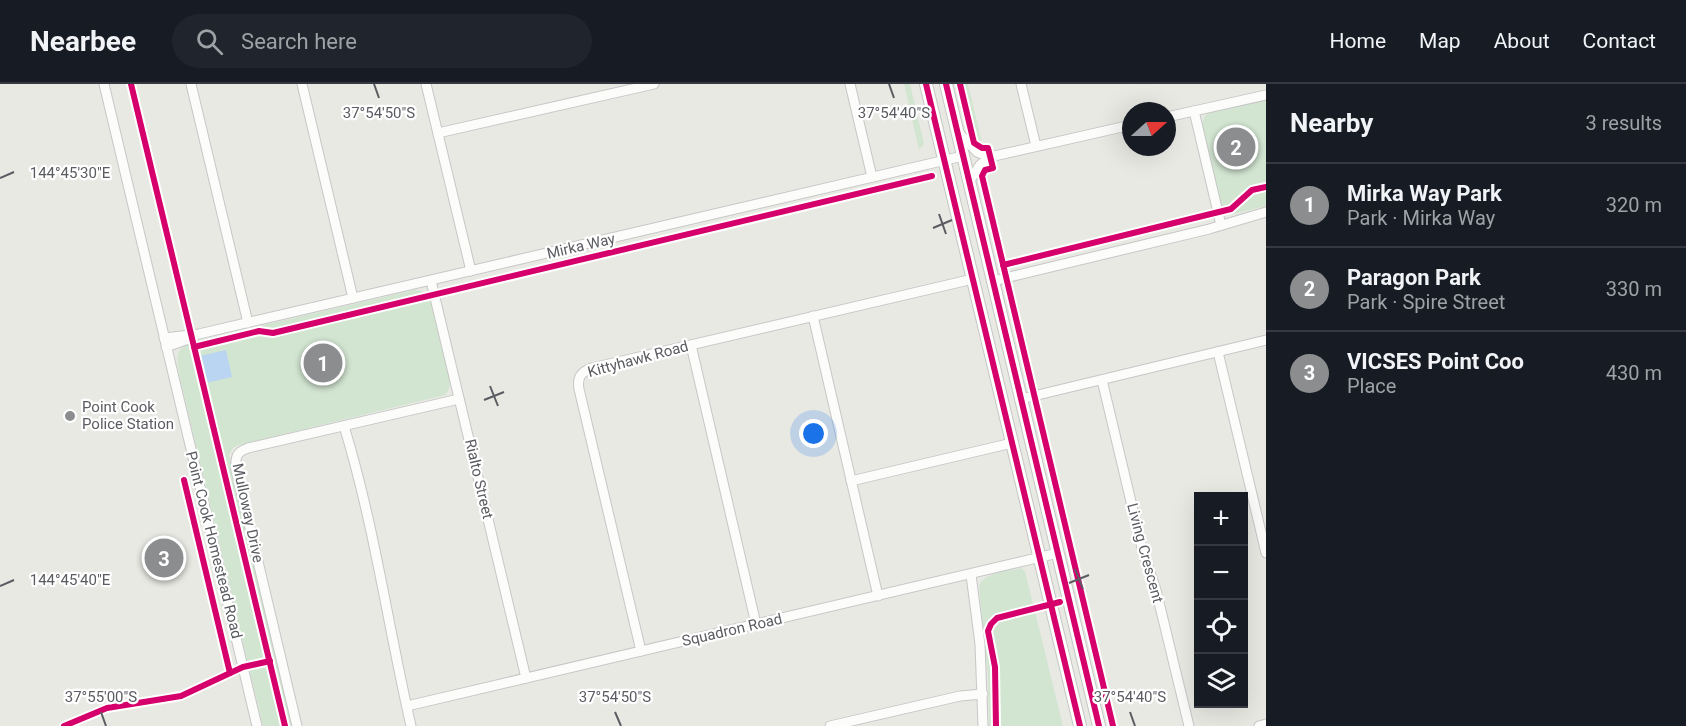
<!DOCTYPE html>
<html lang="en">
<head>
<meta charset="utf-8">
<style>
	body { margin:0; font-family:Roboto,sans-serif; background:#20242c; color:#f1f3f6 }
	.controls { position:absolute; right:18px; bottom:18px; display:grid; overflow:hidden; border-radius:0px; box-shadow:0 6px 24px #0002 }
	.controls button { width:54px; height:54px; display:grid; place-items:center; padding:0; border:0; border-bottom:2px solid #363941; background:#171b24; color:#f1f3f6; font:30px sans-serif }
	.compass { position:absolute; left:1122px; top:18px; width:54px; height:54px; border-radius:50%; background:#171b24; box-shadow:0 6px 24px #0002; rotate:69deg }
	.you { position:absolute; left:814px; top:350px; width:21px; height:21px; margin:-15px; border:4px solid #fff; border-radius:50%; background:#1a73e8; box-shadow:0 0 0 9px #1a73e833 }
	.badge { display:grid; place-items:center; width:39px; height:39px; border-radius:50%; background:#8c8d8f; color:#fff; font-size:20px; font-weight:700 }
	.pin { position:absolute; translate:-50% -50%; border:3px solid #fff; box-shadow:0 2px 6px #0006 }
	.list { margin:0; padding:0; list-style:none }
	h2 { display:flex; justify-content:space-between; align-items:center; height:78px; margin:0; padding:0 24px; font-size:26px }
	h2 small { font-size:20px; font-weight:400; color:#9ea1a6 }
	.list li { display:grid; grid-template-columns:39px 1fr auto; gap:18px; align-items:center; box-sizing:border-box; height:84px; padding:0 24px; border-top:2px solid #363941 }
	.list b { display:block; font-size:22px; white-space:nowrap }
	.list p { margin:0; font-size:20px; white-space:nowrap; color:#9ea1a6 }
	.list em { font-size:20px; font-style:normal; color:#9ea1a6 }
	.icon { flex:none; width:33px; height:33px; fill:none; stroke:currentColor; stroke-width:2; stroke-linecap:round; stroke-linejoin:round }
	.map { position:relative; flex:none; width:1266px; height:642px; overflow:hidden }
	header { display:flex; align-items:center; gap:36px; box-sizing:border-box; height:84px; padding:0 30px; background:#171b24; border-bottom:2px solid #363941 }
	header strong { font-size:28px }
	nav { display:flex; gap:33px; margin-inline-start:auto; font-size:21px }
	.search { width:420px; height:54px; background:#20242c; display:flex; align-items:center; gap:15px; box-sizing:border-box; padding:0 21px; border-radius:33px; color:#9ea1a6; font-size:22px }
	main { display:flex }
	aside { flex:1; background:#171b24 }
	.map>svg:first-child { display:block }
</style>
</head>
<body>
<header>
<strong>Nearbee</strong>
<div class="search"><svg class="icon" aria-label="search" viewBox="0 0 24 24"><circle cx="10" cy="10" r="6"/><path d="M15 15l6 6"/></svg>Search here</div>
<nav><a>Home</a><a>Map</a><a>About</a><a>Contact</a></nav>
</header>
<main>
<div class="map">
<svg width="1266" height="642" viewBox="0 0 1266 642">
	<rect width="100%" height="100%" fill="#e9e9e4"/>
	<g fill="#d2e5d1">
		<polygon points="904,0 910,0 924,60 919,66"/>
		<polygon points="963,0 968,0 983,63 978,59"/>
		<polygon points="1266,15 1266,122 1233,130 1225,127 1221,123 1202,39 1205,32 1210,28"/>
		<path d="M 414,206 L 422,207 L 431,216 L 450,297 L 449,305 L 445,311 L 238,361 L 233,364 L 229,371 L 292,642 L 263,642 L 180,294 C 177,274 172,265 195,257 Z"/>
		<path d="M 1021,484 L 1025,487 L 1063,642 L 989,642 L 988,592 L 979,502 C 985,488 1007,487 1021,484 Z"/>
	</g>
	<polygon fill="#b9d5f2" points="226,266 232,293 206,299 200,272"/>
	<g fill="none" stroke-linecap="round" stroke-linejoin="round">
		<g stroke="#c6c7c6" stroke-width="11">
			<g id="street">
				<polyline points="104,0 257,642"/>
				<polyline points="191,0 248,239"/>
				<polyline points="302,0 353,214"/>
				<polyline points="426,0 471,187"/>
				<polyline points="850,0 872,93"/>
				<polyline points="1021,0 1036,62"/>
				<polyline points="1194,27 1221,141"/>
				<polyline points="1167,33 1266,11"/>
				<polyline points="438,49 654,0"/>
				<polyline points="960,50 977,68 990,73"/>
				<polyline points="969,98 980,81 990,73 1131,41"/>
				<polyline points="431,197 526,594"/>
				<polyline points="993,197 1209,145 1266,128"/>
				<polyline points="813,232 878,512"/>
				<polyline points="164,254 199,250 963,72"/>
				<polyline points="691,261 756,540"/>
				<polyline points="166,263 194,253"/>
				<polyline points="1218,268 1266,469"/>
				<polyline points="1102,296 1143,468 1156,506 1189,642"/>
				<polyline points="1021,315 1266,256"/>
				<path d="M 344,342 C 374,440 388,542 411,642"/>
				<polyline points="851,397 1012,359"/>
				<polyline points="971,491 980,560 983,642"/>
				<path d="M 641,567 L 579,305 C 577,293 581,288 592,284 L 973,195"/>
				<polyline points="407,622 1058,469"/>
				<path d="M 297,642 L 236,385 C 235,374 236,368 248,364 L 459,315"/>
				<polyline points="830,642 960,612 983,610"/>
				<polyline points="1259,642 1266,640"/>
			</g>
		</g>
		<g stroke="#c6c6c5" stroke-width="14">
			<g id="secondary">
				<polyline points="926,0 1080,642"/>
				<polyline points="946,0 1099,642"/>
			</g>
		</g>
		<use href="#street" stroke="#fcfcfb" stroke-width="9"/>
		<use href="#secondary" stroke="#fcfcfb" stroke-width="12"/>
		<g stroke="#fff" stroke-width="10">
			<g id="cycleway">
				<polyline points="131,0 285,642"/>
				<polyline points="926,0 1080,642"/>
				<polyline points="946,0 1099,642"/>
				<polyline points="960,0 974,59 982,64 988,64 993,84 985,86 982,92 1113,642"/>
				<polyline points="1003,181 1231,125 1252,106 1266,103"/>
				<polyline points="194,263 259,247 273,249 932,92"/>
				<polyline points="184,396 230,589"/>
				<polyline points="64,642 107,624 181,612 243,583 270,577"/>
				<polyline points="996,642 995,583 988,547 991,540 997,534 1060,518"/>
			</g>
		</g>
		<use href="#cycleway" stroke="#d6006c" stroke-width="6"/>
	</g>
	<path fill="none" stroke="#5a5c61" stroke-width="2" d="M 374,0 L 379,14M 889,0 L 894,14M 0,94 L 14,88M 939,130 L 946,150M 933,144 L 952,136M 490,302 L 498,322M 484,316 L 504,308M 1075,485 L 1083,505M 1069,499 L 1089,491M 0,502 L 14,496M 101,628 L 106,642M 615,628 L 621,642M 1130,628 L 1135,642"/>
	<circle fill="#8c8d8f" stroke="#fff" stroke-width="2" cx="70" cy="332" r="6"/>
	<g text-anchor="middle" dominant-baseline="central" stroke-width="4.5" stroke-linejoin="round" paint-order="stroke">
		<g font-size="15" fill="#5a5c61" stroke="#fff">
			<text transform="translate(581 162) rotate(-13)">Mirka Way</text>
			<text transform="translate(638 275) rotate(-15)">Kittyhawk Road</text>
			<text transform="translate(479 395) rotate(77)">Rialto Street</text>
			<text transform="translate(248 429) rotate(78)">Mulloway Drive</text>
			<text transform="translate(214 461) rotate(76)">Point Cook Homestead Road</text>
			<text transform="translate(1145 469) rotate(75)">Living Crescent</text>
			<text transform="translate(732 546) rotate(-13)">Squadron Road</text>
		</g>
		<g font-size="15" fill="#5a5c61" stroke="#fff" text-anchor="start">
			<text x="82" y="323">Point Cook<tspan x="82" dy="17">Police Station</tspan></text>
		</g>
	</g>
	<g font-size="15" text-anchor="middle" fill="#5a5c61" stroke="#fff" stroke-width="4.5" stroke-linejoin="round" paint-order="stroke">
		<text x="379" y="34">37°54'50"S</text>
		<text x="894" y="34">37°54'40"S</text>
		<text x="70" y="94">144°45'30"E</text>
		<text x="70" y="501">144°45'40"E</text>
		<text x="101" y="618">37°55'00"S</text>
		<text x="615" y="618">37°54'50"S</text>
		<text x="1130" y="618">37°54'40"S</text>
	</g>
</svg>
<div class="controls">
<button>+</button>
<button>−</button>
<button><svg class="icon" aria-label="locate" viewBox="0 0 24 24"><circle cx="12" cy="12" r="6"/><path d="M12 2v4M12 18v4M2 12h4M18 12h4"/></svg></button>
<button><svg class="icon" aria-label="layers" viewBox="0 0 24 24"><path d="M12 4l9 5-9 5-9-5zM3 14l9 5 9-5"/></svg></button>
</div>
<svg class="compass" viewBox="-18 -18 36 36"><path d="M0-13l5 13h-10z" fill="#e53935"/><path d="M0 13l5-13h-10z" fill="#9ea1a6"/></svg>
<div class="you"></div>
<div class="pin badge" style="left:323px;top:279px">1</div>
<div class="pin badge" style="left:1236px;top:63px">2</div>
<div class="pin badge" style="left:164px;top:474px">3</div>
</div>
<aside>
<h2>Nearby<small>3 results</small></h2>
<ul class="list">
<li><span class="badge">1</span><div><b>Mirka Way Park</b><p>Park · Mirka Way</p></div><em>320 m</em></li>
<li><span class="badge">2</span><div><b>Paragon Park</b><p>Park · Spire Street</p></div><em>330 m</em></li>
<li><span class="badge">3</span><div><b>VICSES Point Coo</b><p>Place</p></div><em>430 m</em></li>
</ul>
</aside>
</main>
</body>
</html>
